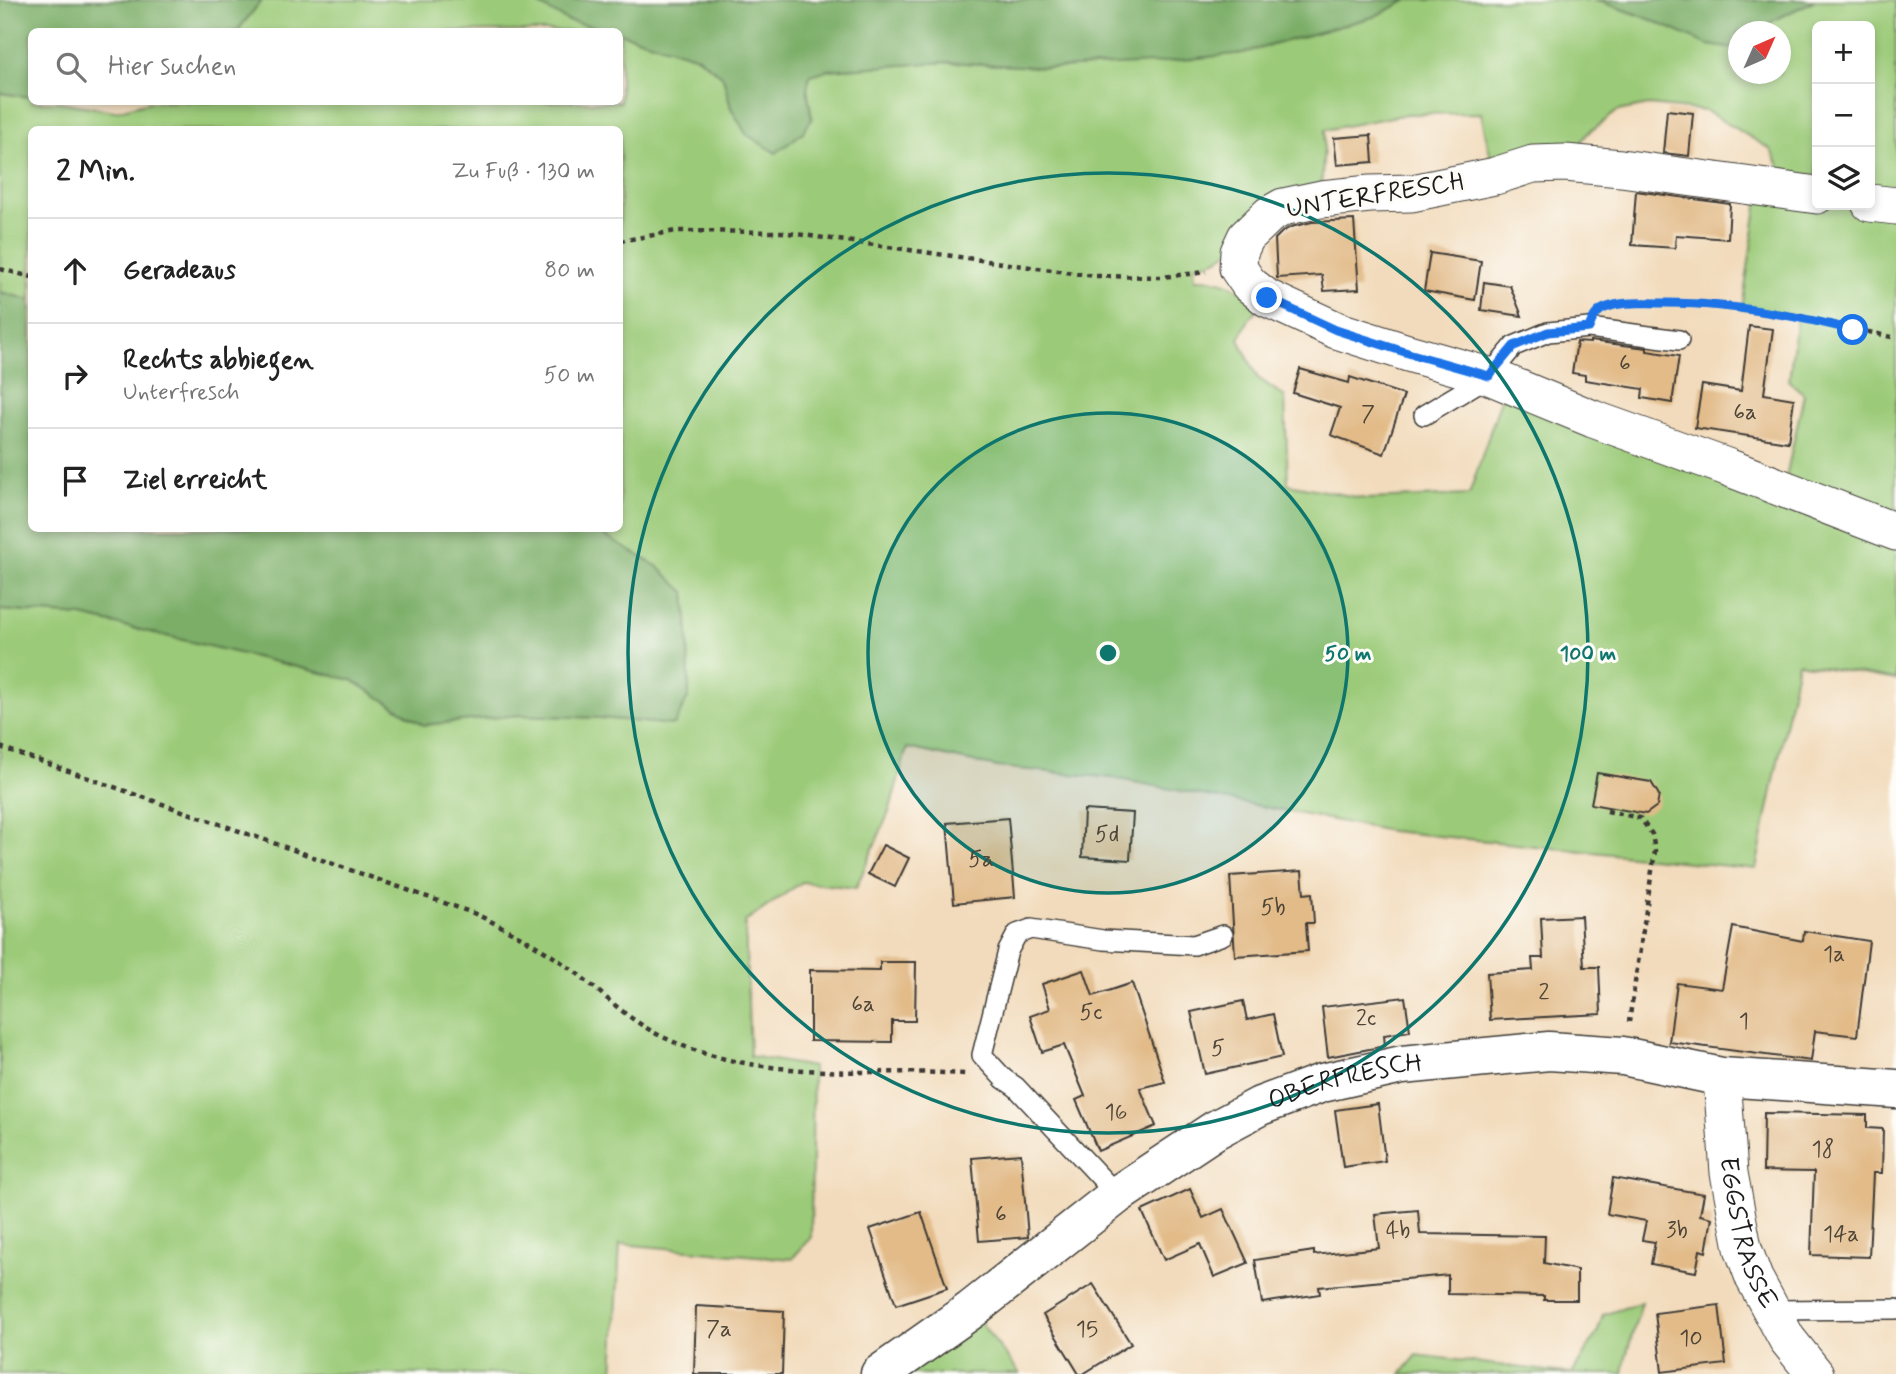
<!DOCTYPE html>
<html lang="de">
<head>
<meta charset="utf-8">
<style>
	body { margin:0; font-family:Mynerve,sans-serif; background:#f2f2f2; color:#222 }
	.controls { position:absolute; right:21px; top:21px; display:grid; overflow:hidden; border-radius:10px; box-shadow:0 4px 10px #0003 }
	.controls button { width:63px; height:63px; display:grid; place-items:center; padding:0; border:0; border-bottom:2px solid #e0e0e0; background:#fff; color:#222; font:35px sans-serif }
	.compass { position:absolute; left:1728px; top:21px; width:63px; height:63px; border-radius:50%; background:#fff; box-shadow:0 4px 10px #0003; rotate:45deg }
	.stop { position:absolute; width:21px; height:21px; margin:-16px; border:5px solid #1a73e8; border-radius:50%; background:#fff }
	.stop.end { background:#1a73e8; border-color:#fff; box-shadow:0 2px 7px #0008 }
	.list { margin:0; padding:0; list-style:none }
	h2 { display:flex; justify-content:space-between; align-items:center; height:91px; margin:0; padding:0 28px; font-size:30px }
	h2 small { font-size:23px; font-weight:400; color:#767676 }
	.list li { display:grid; grid-template-columns:46px 1fr auto; gap:21px; align-items:center; box-sizing:border-box; height:105px; padding:0 28px; border-top:2px solid #e0e0e0 }
	.list b { display:block; font-size:26px; white-space:nowrap }
	.list p { margin:0; font-size:23px; white-space:nowrap; color:#767676 }
	.list em { font-size:23px; font-style:normal; color:#767676 }
	.icon { flex:none; width:38px; height:38px; fill:none; stroke:currentColor; stroke-width:2; stroke-linecap:round; stroke-linejoin:round }
	.map { position:relative; flex:none; width:1896px; height:1374px; overflow:hidden }
	.search { position:absolute; background:#fff; box-shadow:0 4px 10px #0003; left:28px; top:28px; width:595px; height:77px; display:flex; align-items:center; gap:18px; box-sizing:border-box; padding:0 24px; border-radius:10px; color:#767676; font-size:26px }
	.panel { position:absolute; background:#fff; box-shadow:0 4px 10px #0003; left:28px; top:126px; width:595px; height:406px; border-radius:10px }
	.map>svg:first-child { display:block }
</style>
</head>
<body>
<div class="map">
<svg width="1896" height="1374" viewBox="0 0 1896 1374">
	<rect width="100%" height="100%" fill="#fdfcf7"/>
	<filter id="ink" filterUnits="userSpaceOnUse"><feTurbulence type="fractalNoise" baseFrequency=".0143" numOctaves="2"/><feDisplacementMap in="SourceGraphic" scale="14" xChannelSelector="R" yChannelSelector="G"/><feConvolveMatrix kernelMatrix="1 2 1 2 8 2 1 2 1" color-interpolation-filters="sRGB"/></filter>
	<filter id="wash" filterUnits="userSpaceOnUse"><feTurbulence type="fractalNoise" baseFrequency=".00686" numOctaves="4" result="noise"/><feDisplacementMap in="SourceGraphic" scale="28" xChannelSelector="R" yChannelSelector="G"/><feGaussianBlur stdDeviation="1.57" result="paint"/><feColorMatrix in="noise" values="0 0 0 0 0 0 0 0 0 0 0 0 0 0 0 0 0 1.4 0 .05"/><feComposite in="paint" operator="in"/></filter>
	<g filter="url(#wash)">
		<rect width="100%" height="100%" fill="#f2dbbc"/>
		<g fill="#9bca78" stroke="#5c734a" stroke-width="2">
			<polygon points="262,0 531,0 568,21 612,31 237,32"/>
			<path d="M 1408,0 L 1596,0 L 1735,49 L 1738,47 L 1738,74 L 1780,74 L 1780,32 L 1759,31 L 1774,20 L 1815,0 L 1896,0 L 1896,199 L 1870,195 L 1870,26 L 1817,26 L 1817,188 L 1780,182 L 1778,163 L 1770,149 L 1706,111 L 1649,105 L 1618,111 L 1588,133 L 1571,155 L 1493,168 L 1481,113 L 1407,114 L 1325,130 L 1321,192 L 1216,260 L 1194,266 L 1195,279 C 1228,278 1235,287 1261,305 L 1249,319 L 1239,339 L 1257,377 L 1285,397 L 1288,484 L 1366,499 L 1469,495 L 1504,390 L 1896,538 L 1896,680 L 1798,663 L 1756,869 L 1390,831 L 1113,778 L 997,767 L 907,748 L 889,812 L 856,888 L 802,882 L 745,922 L 750,1056 L 813,1067 L 811,1237 L 792,1259 L 620,1244 L 613,1374 L 0,1374 L 0,610 L 82,616 L 352,680 L 424,725 L 519,715 L 600,718 L 673,725 L 689,696 L 688,632 L 685,592 L 605,535 L 592,529 L 620,528 L 620,130 L 32,130 L 31,300 L 0,292 L 0,93 L 31,97 L 32,102 L 60,102 L 115,111 L 149,102 L 620,102 L 620,33 L 698,57 L 723,77 L 731,108 L 812,119 L 807,88 L 810,75 L 828,70 L 945,62 L 1057,68 L 1243,53 L 1373,17 Z"/>
			<polygon points="1759,193 1817,205 1836,205 1896,213 1896,522 1786,477 1804,394 1789,381 1797,316 1742,309"/>
			<polygon points="1642,1302 1626,1356 1623,1374 1401,1374 1417,1355 1572,1374 1598,1331 1603,1315"/>
			<polygon points="975,1315 1020,1374 894,1374"/>
		</g>
		<g fill="#7cae68" stroke="#4c6542" stroke-width="2">
			<polygon points="0,0 262,0 237,31 32,32 31,97 0,93"/>
			<polygon points="531,0 1408,0 1373,17 1243,53 1155,63 1057,68 946,62 828,70 810,75 807,88 812,119 802,133 776,153 746,134 731,108 723,77 698,57 620,33 620,32 568,21"/>
			<polygon points="1596,0 1815,0 1774,20 1759,31 1738,32 1738,47 1735,49 1708,45 1642,16"/>
			<polygon points="0,292 31,300 32,528 592,529 657,566 685,592 688,632 689,696 674,725 600,718 519,715 424,725 352,680 82,616 0,610"/>
		</g>
		<g id="blocks">
			<g fill="#e2bb89">
				<polygon points="1667,110 1693,113 1689,156 1663,153"/>
				<polygon points="1371,135 1373,162 1337,165 1334,138"/>
				<polygon points="1636,191 1730,204 1728,239 1676,235 1675,248 1632,245"/>
				<polygon points="1354,220 1359,289 1324,291 1322,275 1277,278 1275,239 1282,232 1291,227 1312,222"/>
				<polygon points="1430,253 1481,261 1475,300 1424,291"/>
				<polygon points="1484,282 1510,286 1522,316 1481,310"/>
				<polygon points="1749,326 1773,329 1764,394 1794,399 1788,442 1695,428 1702,385 1741,391"/>
				<polygon points="1590,341 1647,348 1647,351 1679,356 1672,403 1642,398 1643,389 1585,380 1585,375 1572,373 1577,342 1590,343"/>
				<polygon points="1300,369 1349,383 1350,377 1404,395 1384,454 1331,435 1340,408 1293,393"/>
				<polygon points="1597,773 1651,782 1659,795 1657,806 1646,814 1591,804"/>
				<polygon points="1084,810 1133,813 1130,860 1082,857"/>
				<polygon points="1008,818 1015,897 954,903 947,823"/>
				<polygon points="883,845 909,858 895,887 868,874"/>
				<polygon points="1302,871 1304,894 1312,893 1314,923 1306,923 1308,951 1235,956 1230,876"/>
				<polygon points="1581,916 1584,967 1599,967 1601,1014 1490,1020 1487,973 1533,970 1532,958 1543,958 1541,918"/>
				<polygon points="1733,927 1803,941 1804,931 1869,941 1857,1036 1815,1031 1811,1061 1669,1042 1677,983 1722,989"/>
				<polygon points="880,962 916,962 915,1021 892,1021 892,1042 810,1041 810,970 880,971"/>
				<polygon points="1084,970 1093,996 1132,983 1165,1082 1140,1088 1156,1126 1098,1151 1076,1100 1085,1096 1064,1045 1042,1052 1030,1016 1050,1009 1042,984"/>
				<polygon points="1405,997 1410,1031 1384,1035 1385,1046 1328,1057 1322,1007"/>
				<polygon points="1243,1001 1247,1020 1273,1014 1282,1057 1205,1074 1191,1012"/>
				<polygon points="1378,1104 1385,1161 1343,1167 1335,1110"/>
				<polygon points="1764,1113 1867,1115 1867,1128 1883,1129 1882,1173 1873,1173 1869,1257 1811,1255 1814,1172 1763,1171"/>
				<polygon points="1021,1154 1028,1237 979,1241 972,1158"/>
				<polygon points="1613,1178 1704,1194 1700,1215 1712,1218 1706,1252 1700,1250 1696,1272 1651,1264 1655,1242 1642,1240 1646,1221 1607,1214"/>
				<polygon points="1190,1189 1203,1218 1223,1209 1248,1263 1214,1277 1200,1244 1164,1260 1142,1211"/>
				<polygon points="1418,1210 1420,1234 1545,1236 1544,1263 1577,1270 1577,1300 1544,1300 1544,1296 1448,1294 1448,1275 1319,1287 1320,1294 1262,1303 1255,1260 1314,1251 1314,1255 1379,1248 1375,1214"/>
				<polygon points="921,1212 947,1288 896,1305 870,1229"/>
				<polygon points="1093,1284 1131,1344 1083,1374 1079,1374 1043,1315"/>
				<polygon points="1719,1305 1726,1364 1662,1372 1655,1313"/>
				<polygon points="696,1306 784,1311 782,1374 694,1374"/>
			</g>
		</g>
	</g>
	<g filter="url(#ink)">
		<use href="#blocks" fill-opacity="0" stroke="#3c3934" stroke-width="2"/>
		<g fill="none" stroke-linecap="round" stroke-linejoin="round">
			<g stroke="#3c3934" stroke-width="22">
				<g id="service">
					<polyline points="1424,415 1489,376 1514,346 1548,332 1589,328 1679,340"/>
					<polyline points="1117,1195 1016,1087 1004,1079 982,1055 1008,951 1017,934 1031,929 1103,940 1194,945 1223,935"/>
					<polyline points="1770,1310 1896,1309"/>
				</g>
			</g>
			<g stroke="#3c3934" stroke-width="39">
				<g id="minor">
					<polyline points="1817,195 1621,168 1565,163 1533,164 1495,176 1412,193 1370,194 1321,199 1283,207 1269,215 1246,237 1239,252 1238,268 1249,284 1267,298 1336,330 1408,353 1489,376 1593,419 1727,467 1896,532"/>
					<polyline points="1870,203 1896,206"/>
					<path id="s1" d="M 1722,1077 L 1729,1173 L 1743,1248 L 1754,1278 L 1787,1339 L 1815,1374"/>
				</g>
			</g>
			<g stroke="#3c3934" stroke-width="41">
				<g id="tertiary">
					<path id="s2" d="M 880,1374 L 971,1310 L 1117,1195 L 1215,1130 L 1260,1106 L 1322,1083 L 1402,1065 L 1549,1051 L 1623,1056 L 1722,1077 L 1896,1089"/>
				</g>
			</g>
			<g stroke="#3c3934" stroke-width="4.5" stroke-dasharray="5 5" stroke-linecap="butt">
				<polyline points="620,241 676,231 782,232 1094,276 1162,277 1206,272"/>
				<polyline points="0,269 32,277"/>
				<polyline points="1620,304 1703,303 1797,316 1896,338"/>
				<path d="M 0,747 L 473,913 C 511,930 544,949 578,974 C 605,996 631,1022 663,1037 C 757,1083 865,1068 966,1074"/>
				<polyline points="1607,811 1640,818 1652,834 1655,851 1629,1022"/>
			</g>
			<use href="#service" stroke="#fff" stroke-width="19"/>
			<use href="#minor" stroke="#fff" stroke-width="37"/>
			<use href="#tertiary" stroke="#fff" stroke-width="38"/>
		</g>
	</g>
	<g fill="none" stroke-linecap="round" stroke-linejoin="round" filter="url(#ink)">
		<path stroke="#1a73e8" stroke-width="9" d="M 1267,298 L 1336,330 L 1408,353 L 1489,376 L 1514,346 L 1548,332 L 1589,328 C 1592,319 1596,311 1605,308 C 1622,301 1640,303 1658,303 C 1724,302 1789,314 1853,330"/>
	</g>
	<circle cx="1108" cy="653" r="240" fill="#0f766e" fill-opacity=".12"/>
	<g fill="none" stroke="#0f766e" stroke-width="3.5">
		<circle cx="1108" cy="653" r="240"/>
		<circle cx="1108" cy="653" r="480"/>
	</g>
	<g text-anchor="middle" dominant-baseline="central" stroke-width="6" stroke-linejoin="round" paint-order="stroke">
		<g font-size="23" fill="#4e4437">
			<text x="1625" y="364">6</text>
			<text x="1745" y="413">6a</text>
			<text x="1368" y="415">7</text>
			<text x="1107" y="835">5d</text>
			<text x="981" y="860">5a</text>
			<text x="1273" y="908">5b</text>
			<text x="1834" y="955">1a</text>
			<text x="1544" y="993">2</text>
			<text x="863" y="1005">6a</text>
			<text x="1091" y="1013">5c</text>
			<text x="1366" y="1019">2c</text>
			<text x="1744" y="1022">1</text>
			<text x="1218" y="1049">5</text>
			<text x="1116" y="1113">16</text>
			<text x="1823" y="1150">18</text>
			<text x="1001" y="1215">6</text>
			<text x="1398" y="1231">4b</text>
			<text x="1677" y="1231">3b</text>
			<text x="1841" y="1235">14a</text>
			<text x="719" y="1330">7a</text>
			<text x="1087" y="1330">15</text>
			<text x="1691" y="1339">10</text>
		</g>
		<g font-size="26" fill="#1c1c1c" stroke="#fdfcf7">
			<text transform="translate(1375 196) rotate(-9)">UNTERFRESCH</text>
			<text stroke="none"><textPath href="#s2" startOffset="555">OBERFRESCH</textPath></text>
			<text stroke="none"><textPath href="#s1" startOffset="159">EGGSTRASSE</textPath></text>
		</g>
	</g>
	<circle cx="1108" cy="653" r="10" fill="#0f766e" stroke="#fdfcf7" stroke-width="3.5"/>
	<g font-size="21" text-anchor="middle" font-weight="bold" fill="#0f766e" stroke="#fdfcf7" stroke-width="6" stroke-linejoin="round" paint-order="stroke">
		<text x="1348" y="660">50 m</text>
		<text x="1588" y="660">100 m</text>
	</g>
</svg>
<div class="controls">
<button>+</button>
<button>−</button>
<button><svg class="icon" aria-label="layers" viewBox="0 0 24 24"><path d="M12 4l9 5-9 5-9-5zM3 14l9 5 9-5"/></svg></button>
</div>
<svg class="compass" viewBox="-18 -18 36 36"><path d="M0-13l5 13h-10z" fill="#e53935"/><path d="M0 13l5-13h-10z" fill="#767676"/></svg>
<div class="stop" style="left:1853px;top:330px"></div>
<div class="stop end" style="left:1267px;top:298px"></div>
<div class="search"><svg class="icon" aria-label="search" viewBox="0 0 24 24"><circle cx="10" cy="10" r="6"/><path d="M15 15l6 6"/></svg>Hier suchen</div>
<section class="panel">
<h2>2 Min.<small>Zu Fuß · 130 m</small></h2>
<ul class="list">
<li><svg class="icon" aria-label="ahead" viewBox="0 0 24 24"><path d="M12 20V5M6 11l6-6 6 6"/></svg><div><b>Geradeaus</b></div><em>80 m</em></li>
<li><svg class="icon" aria-label="right" viewBox="0 0 24 24"><path d="M7 20v-9h11M14 6l5 5-5 5"/></svg><div><b>Rechts abbiegen</b><p>Unterfresch</p></div><em>50 m</em></li>
<li><svg class="icon" aria-label="arrive" viewBox="0 0 24 24"><path d="M6 21V4h12l-3 4 3 4H6"/></svg><div><b>Ziel erreicht</b></div></li>
</ul>
</section>
</div>
</body>
</html>
